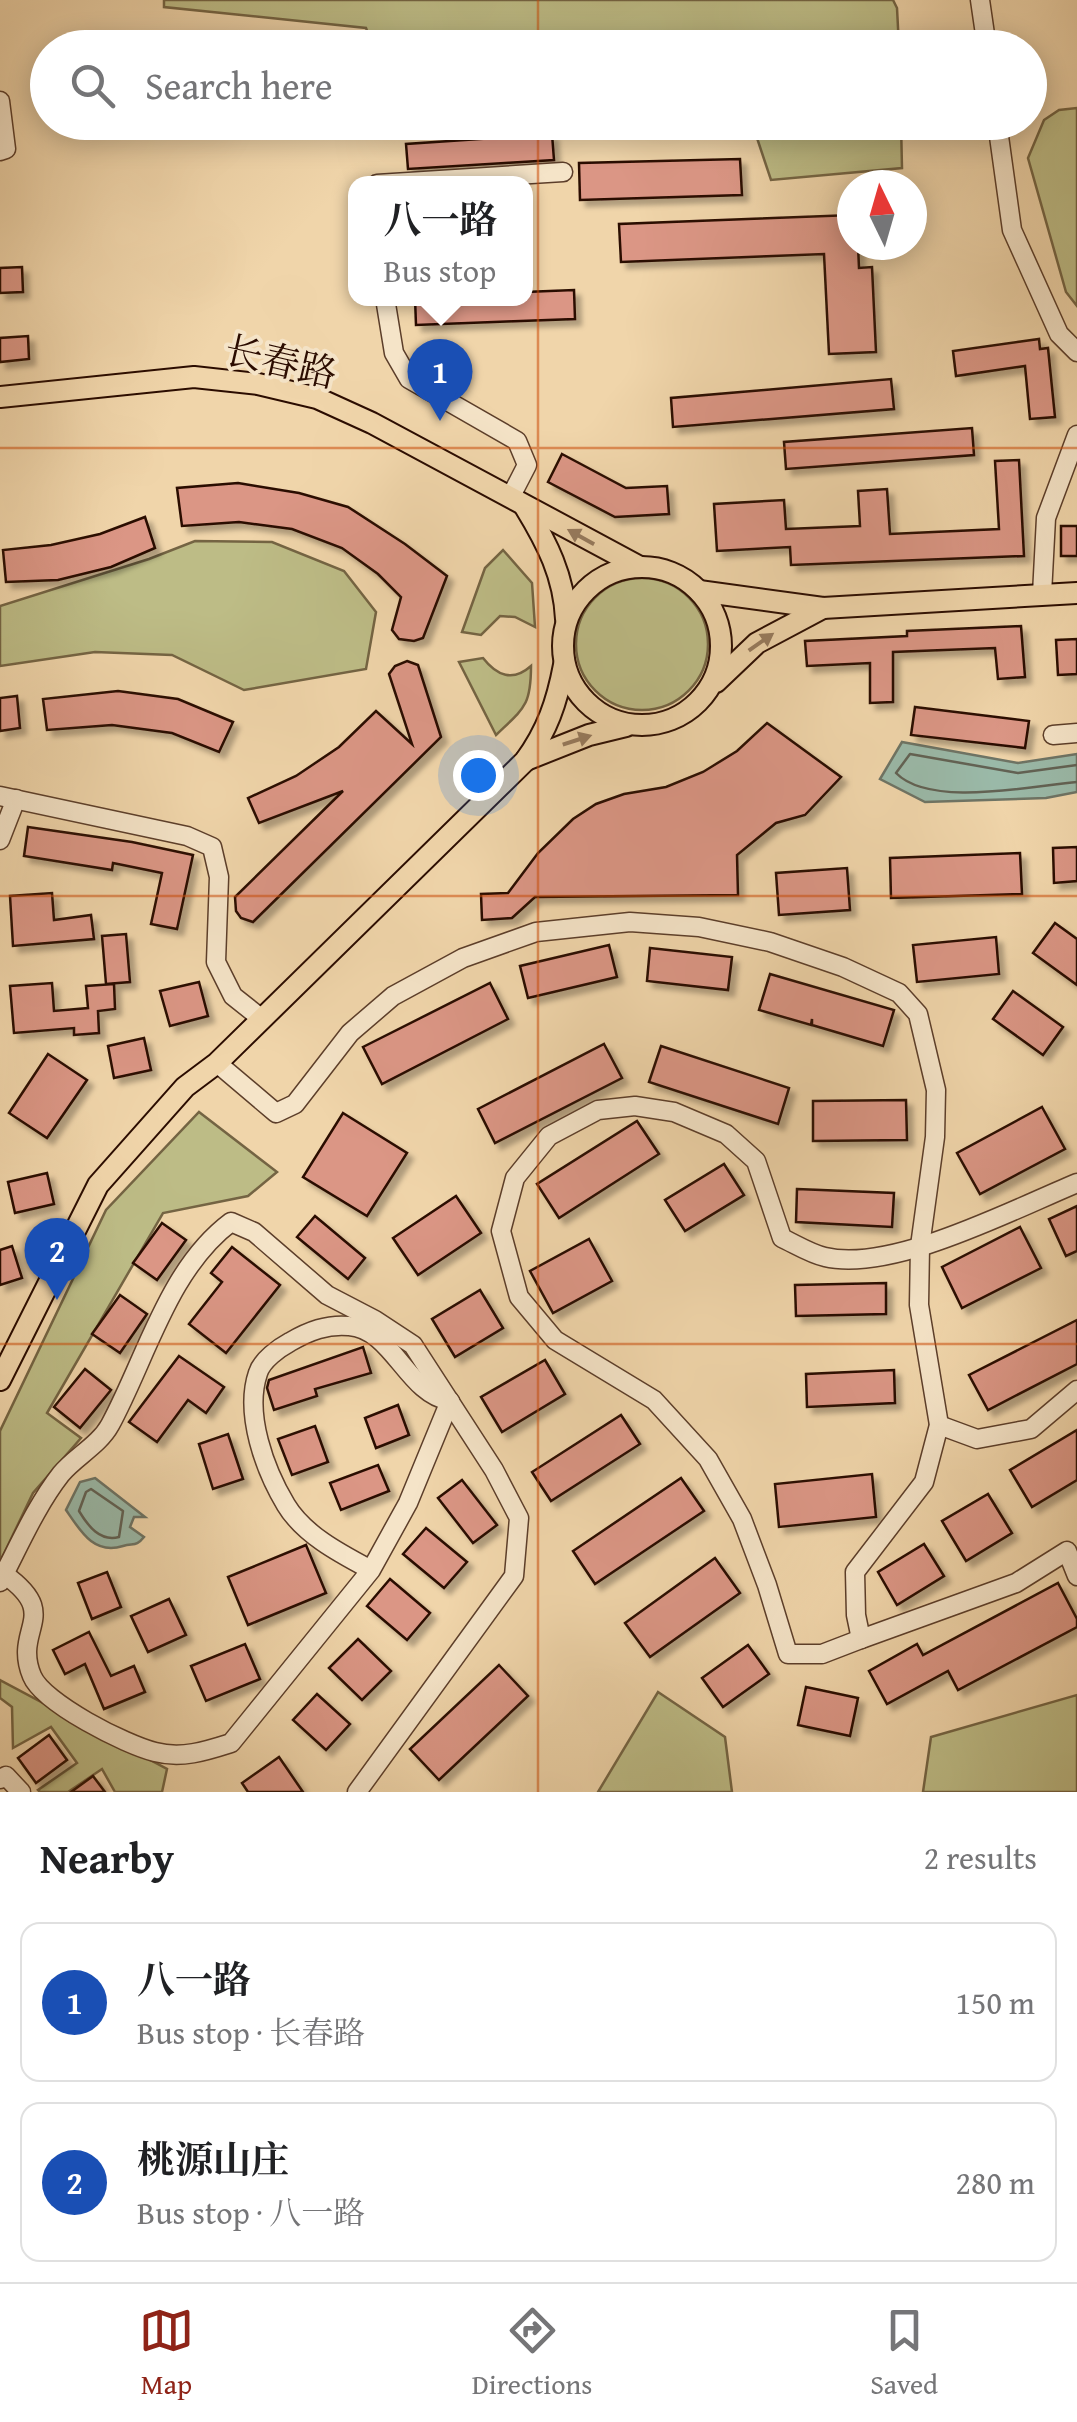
<!DOCTYPE html>
<html lang="en">
<head>
<meta charset="utf-8">
<style>
	body { margin:0; font-family:"Gentium Book Plus","Noto Serif SC",serif; background:#f2f2f2; color:#202124 }
	.compass { position:absolute; left:837px; top:170px; width:90px; height:90px; border-radius:50%; background:#fff; box-shadow:0 5px 25px #0003; rotate:355deg }
	.you { position:absolute; left:478px; top:775px; width:35px; height:35px; margin:-25px; border:8px solid #fff; border-radius:50%; background:#1a73e8; box-shadow:0 0 0 15px #1a73e833 }
	.badge { display:grid; place-items:center; width:65px; height:65px; border-radius:50%; background:#8f2418; color:#fff; font-size:32px; font-weight:700 }
	.pin { position:absolute; translate:-50% -82px; filter:drop-shadow(0 2px 5px #0008) }
	.pin::after { content:''; position:absolute; top:52px; width:35px; height:30px; background:inherit; clip-path:polygon(0 0,100% 0,50% 100%) }
	.popup { position:absolute; left:348px; top:176px; width:185px; height:130px; box-sizing:border-box; display:grid; place-content:center; border-radius:20px; background:#fff; filter:drop-shadow(0 2px 8px #0005); font-size:32px; white-space:nowrap; color:#757577 }
	.popup b { font-size:38px; color:#202124 }
	.popup::after { content:''; position:absolute; left:50%; top:100%; margin-left:-20px; border:20px solid transparent; border-top-color:#fff }
	.list { margin:0; padding:0; list-style:none }
	h2 { display:flex; justify-content:space-between; align-items:center; height:130px; margin:0; padding:0 40px; font-size:42px }
	h2 small { font-size:32px; font-weight:400; color:#757577 }
	.list li { display:grid; grid-template-columns:65px 1fr auto; gap:30px; align-items:center; box-sizing:border-box; height:160px; margin:0 20px 20px; padding:0 20px; border:2px solid #e0e0e0; border-radius:20px }
	.list b { display:block; font-size:38px; white-space:nowrap }
	.list p { margin:0; font-size:32px; white-space:nowrap; color:#757577 }
	.list em { font-size:32px; font-style:normal; color:#757577 }
	.icon { flex:none; width:55px; height:55px; fill:none; stroke:currentColor; stroke-width:2; stroke-linecap:round; stroke-linejoin:round }
	.map { position:relative; flex:none; width:1077px; height:1792px; overflow:hidden }
	.search { position:absolute; background:#fff; box-shadow:0 5px 25px #0003; left:30px; right:30px; top:30px; height:110px; display:flex; align-items:center; gap:25px; box-sizing:border-box; padding:0 35px; border-radius:55px; color:#757577; font-size:38px }
	.sheet { height:490px; background:#fff }
	nav { display:flex; justify-content:space-around; align-items:center; box-sizing:border-box; height:140px; border-top:2px solid #e0e0e0; background:#fff; font-size:28px; color:#757577 }
	nav a { display:grid; justify-items:center; gap:5px }
	nav .on { color:#8f2418 }
	.map>svg:first-child { display:block }
</style>
</head>
<body>
<div class="map">
<svg width="1077" height="1792" viewBox="0 0 1077 1792">
	<defs>
		<filter id="shadow"><feDropShadow dx="6" dy="6" stdDeviation="2.5" flood-color="#0004"/></filter>
	</defs>
	<rect width="100%" height="100%" fill="#f0d5aa"/>
	<filter id="stains"><feTurbulence type="fractalNoise" baseFrequency=".002" numOctaves="4"/><feColorMatrix values="0 0 0 0 .2 0 0 0 0 .09 0 0 0 0 .02 0 0 0 .5 -.17"/></filter>
	<radialGradient id="worn" r=".72"><stop offset=".6" stop-color="#630" stop-opacity="0"/><stop offset="1" stop-color="#630" stop-opacity=".3"/></radialGradient>
	<g fill="#bdbc86" stroke="#746443" stroke-width="2.5">
		<polygon points="164,0 893,0 897,8 899,47 373,47 366,28 164,7"/>
		<polygon points="1077,108 1077,306 1066,292 1028,158 1044,120 1059,110"/>
		<polygon points="752,123 901,123 902,168 771,180"/>
		<polygon points="195,541 272,542 344,571 376,612 366,669 244,690 172,655 95,652 0,666 0,606 149,559"/>
		<polygon points="503,550 532,583 535,627 515,617 500,616 481,635 462,632 485,568"/>
		<circle cx="642" cy="644" r="66"/>
		<path d="M 483,658 C 497,676 513,682 531,666 C 531,706 524,708 496,735 L 459,662 Z"/>
		<polygon points="199,1112 277,1172 248,1196 163,1213 47,1413 81,1438 33,1493 0,1562 0,1431 106,1210"/>
		<polygon points="0,1680 167,1769 162,1792 115,1792 102,1769 68,1792 40,1792 38,1790 77,1763 51,1727 13,1748 12,1707 0,1698"/>
		<polygon points="658,1692 725,1737 732,1792 598,1792"/>
		<polygon points="1077,1695 1077,1792 923,1792 931,1737"/>
	</g>
	<g fill="#9ab9a8" stroke="#6e7465" stroke-width="2.5">
		<polygon points="902,742 1018,763 1077,754 1077,792 1046,798 925,802 880,779"/>
		<path d="M 95,1478 L 145,1517 L 134,1517 L 130,1527 L 144,1537 C 136,1547 134,1543 123,1546 C 94,1555 81,1532 66,1510 L 80,1482 Z"/>
	</g>
	<g fill="none" stroke-linecap="round" stroke-linejoin="round">
		<g stroke="#626254" stroke-width="2.5">
			<path d="M 1077,765 L 1018,773 L 910,754 L 896,773 C 930,808 1031,786 1077,782"/>
			<path d="M 91,1489 L 123,1511 L 119,1537 C 100,1542 88,1526 79,1511 L 86,1492 Z"/>
		</g>
	</g>
	<g fill="#db9685" stroke="#2b0c00" stroke-width="2.5" filter="url(#shadow)">
		<polygon points="552,134 554,160 408,169 406,144"/>
		<polygon points="740,159 742,195 580,200 579,163"/>
		<polygon points="852,215 852,245 858,245 859,268 872,267 876,352 829,354 824,254 621,262 619,224"/>
		<polygon points="22,267 23,292 0,293 0,268"/>
		<polygon points="574,290 575,319 416,325 415,298 525,298 525,292"/>
		<polygon points="28,336 29,359 0,362 0,338"/>
		<polygon points="1039,339 1040,349 1048,348 1055,417 1030,419 1025,366 956,376 953,351"/>
		<polygon points="891,379 894,409 673,427 671,398"/>
		<polygon points="972,428 974,455 786,469 784,442"/>
		<polygon points="562,454 626,488 667,486 669,514 615,517 548,482"/>
		<polygon points="1019,460 1024,556 791,565 790,547 717,551 714,504 784,500 786,529 860,526 858,491 887,489 890,534 999,529 995,461"/>
		<polygon points="238,483 299,493 348,507 405,544 447,576 423,638 414,641 399,639 392,630 401,597 378,574 342,548 292,529 239,522 182,526 177,488"/>
		<polygon points="145,517 155,548 111,567 58,580 6,582 3,550 51,545 100,534"/>
		<rect x="1061" y="526" width="16" height="30"/>
		<polygon points="1021,626 1025,677 998,679 995,648 893,652 893,702 870,703 870,663 807,666 805,641 907,636 907,631"/>
		<polygon points="1077,639 1077,674 1058,675 1056,640"/>
		<polygon points="407,661 418,665 441,737 253,922 241,918 236,911 235,897 343,791 259,823 248,798 296,776 339,747 376,711 412,744 389,674 395,666"/>
		<polygon points="118,691 178,699 233,722 219,752 172,733 112,725 47,730 43,699"/>
		<polygon points="17,696 20,728 0,731 0,698"/>
		<polygon points="915,707 1029,721 1025,748 911,735"/>
		<polygon points="767,723 841,777 805,815 776,823 737,855 738,895 535,897 512,918 482,920 481,894 508,893 538,853 573,819 596,804 624,794 666,787 703,772 737,751"/>
		<polygon points="28,827 132,842 193,855 177,929 151,924 162,873 113,863 112,870 24,856"/>
		<polygon points="1077,847 1077,881 1054,883 1053,848"/>
		<polygon points="1020,853 1022,894 891,898 890,858"/>
		<polygon points="847,868 850,910 779,915 776,873"/>
		<polygon points="52,893 54,920 91,915 94,939 13,946 10,896"/>
		<polygon points="1055,923 1077,939 1077,985 1033,953"/>
		<polygon points="126,934 130,982 106,984 102,936"/>
		<polygon points="996,937 999,974 917,982 913,945"/>
		<polygon points="609,945 617,977 528,998 520,966"/>
		<polygon points="650,948 732,957 728,990 647,981"/>
		<polygon points="770,974 894,1010 883,1046 812,1025 812,1019 811,1025 759,1010"/>
		<polygon points="199,982 208,1016 170,1026 160,991"/>
		<polygon points="52,983 54,1011 88,1008 86,986 114,984 115,1009 98,1011 99,1033 74,1035 74,1028 14,1033 10,986"/>
		<polygon points="490,983 508,1019 382,1084 363,1047"/>
		<polygon points="1013,991 1063,1027 1043,1055 993,1019"/>
		<polygon points="144,1038 151,1070 114,1078 108,1046"/>
		<polygon points="604,1044 622,1078 495,1143 478,1109"/>
		<polygon points="661,1046 789,1088 778,1124 649,1082"/>
		<polygon points="48,1054 87,1080 47,1138 9,1113"/>
		<polygon points="906,1100 907,1140 813,1141 813,1101"/>
		<polygon points="1042,1107 1065,1149 980,1194 957,1153"/>
		<polygon points="343,1113 407,1153 367,1216 303,1177"/>
		<polygon points="637,1121 659,1154 559,1218 537,1184"/>
		<polygon points="724,1164 744,1195 685,1231 665,1200"/>
		<polygon points="47,1173 54,1204 15,1213 8,1182"/>
		<polygon points="797,1189 894,1193 892,1227 796,1222"/>
		<polygon points="456,1196 481,1233 418,1275 393,1238"/>
		<polygon points="1077,1206 1077,1251 1066,1256 1049,1219"/>
		<polygon points="315,1216 365,1258 348,1279 297,1237"/>
		<polygon points="162,1223 186,1240 157,1280 133,1263"/>
		<polygon points="1020,1227 1041,1268 962,1308 942,1267"/>
		<polygon points="589,1239 612,1281 553,1313 530,1271"/>
		<polygon points="12,1246 22,1278 0,1285 0,1250"/>
		<polygon points="232,1247 280,1285 226,1353 189,1324 222,1282 211,1273"/>
		<polygon points="886,1283 886,1314 796,1316 795,1285"/>
		<polygon points="480,1290 503,1328 455,1357 432,1319"/>
		<polygon points="120,1295 147,1314 120,1353 92,1334"/>
		<polygon points="1077,1320 1077,1364 988,1410 969,1375"/>
		<polygon points="363,1347 371,1373 315,1389 317,1396 274,1410 267,1388 269,1380"/>
		<polygon points="179,1356 224,1387 206,1413 188,1400 157,1442 129,1422"/>
		<polygon points="545,1360 565,1394 502,1432 481,1397"/>
		<polygon points="85,1369 111,1390 80,1428 54,1407"/>
		<polygon points="894,1370 895,1403 807,1407 806,1374"/>
		<polygon points="398,1405 409,1435 376,1448 365,1418"/>
		<polygon points="621,1415 640,1444 551,1501 532,1472"/>
		<polygon points="315,1426 328,1462 292,1475 278,1439"/>
		<polygon points="1077,1430 1077,1480 1032,1507 1010,1470"/>
		<polygon points="228,1434 243,1479 213,1489 199,1444"/>
		<polygon points="378,1465 389,1491 341,1510 330,1483"/>
		<polygon points="872,1474 876,1517 779,1527 775,1484"/>
		<polygon points="681,1478 704,1511 595,1584 573,1551"/>
		<polygon points="462,1480 497,1525 473,1543 438,1498"/>
		<polygon points="988,1494 1012,1533 966,1561 942,1521"/>
		<polygon points="426,1528 467,1562 444,1588 403,1554"/>
		<polygon points="924,1544 944,1576 897,1605 878,1572"/>
		<polygon points="306,1545 326,1593 248,1625 228,1577"/>
		<polygon points="715,1558 740,1593 650,1657 625,1623"/>
		<polygon points="107,1572 121,1607 92,1619 78,1583"/>
		<polygon points="390,1579 430,1613 407,1640 367,1606"/>
		<polygon points="1058,1583 1077,1619 1077,1627 958,1690 948,1671 887,1704 869,1671 917,1644 923,1655"/>
		<polygon points="169,1599 186,1635 148,1652 131,1616"/>
		<polygon points="89,1632 111,1676 134,1666 145,1692 104,1709 85,1664 65,1674 53,1650"/>
		<polygon points="358,1639 391,1671 362,1700 329,1668"/>
		<polygon points="245,1644 260,1679 206,1701 191,1666"/>
		<polygon points="748,1645 769,1674 723,1707 702,1678"/>
		<polygon points="499,1665 528,1696 439,1780 410,1749"/>
		<polygon points="806,1687 858,1698 850,1736 798,1725"/>
		<polygon points="317,1694 350,1724 326,1750 293,1720"/>
		<polygon points="49,1735 67,1760 36,1783 18,1758"/>
		<polygon points="279,1757 303,1792 248,1792 242,1783"/>
		<polygon points="93,1776 105,1792 71,1792"/>
	</g>
	<g fill="none" stroke-linecap="round" stroke-linejoin="round">
		<g stroke="#5c3e2a" stroke-width="21">
			<g id="minor">
				<polyline points="980,0 987,48"/>
				<polyline points="0,101 6,149 0,151"/>
				<polyline points="997,122 1012,230 1059,334 1077,352"/>
				<polyline points="377,184 563,172"/>
				<polyline points="385,298 394,353 409,379 517,441 527,465 511,496"/>
				<polyline points="1042,594 1046,518 1077,435"/>
				<polyline points="1053,735 1077,733"/>
				<polyline points="0,796 187,836 212,847 219,877 216,962 233,996 262,1019"/>
				<polyline points="0,840 16,799"/>
				<polyline points="217,1063 276,1113 295,1104 350,1033 393,996 463,958 536,932 630,922 699,927 770,942 843,967 899,993 918,1014 936,1090 935,1137 920,1246 919,1305 939,1425 924,1482 855,1572 856,1615 861,1639 1016,1583 1067,1551 1077,1576"/>
				<polyline points="939,1425 977,1439 1031,1429 1077,1390"/>
				<path d="M 4,1574 C 63,1616 12,1628 32,1676 C 43,1703 126,1745 155,1752 C 182,1759 206,1751 231,1743 L 371,1570 L 408,1503 L 450,1401 C 407,1394 393,1329 349,1326 C 327,1324 309,1331 290,1342 C 279,1348 262,1360 258,1373 C 244,1414 265,1470 286,1505 C 304,1535 341,1554 371,1570"/>
				<path d="M 0,1582 C 19,1546 36,1506 61,1474 C 75,1457 99,1445 110,1425 C 146,1359 168,1269 231,1222 L 254,1232 L 327,1295 L 375,1320 L 413,1345 L 494,1470 L 519,1518 L 514,1576 L 357,1792"/>
				<path d="M 861,1639 L 822,1654 L 788,1654 L 767,1585 L 742,1519 L 708,1459 L 654,1400 L 555,1340 L 519,1297 L 501,1231 L 515,1178 L 549,1136 L 598,1110 L 635,1106 L 674,1112 L 726,1134 L 756,1161 L 782,1238 C 795,1244 811,1254 825,1257 C 892,1273 1014,1209 1077,1183"/>
				<polyline points="0,1779 6,1776 21,1792"/>
			</g>
		</g>
		<g stroke="#2b0c00" stroke-width="24">
			<g id="major">
				<polyline points="0,397 194,377 258,384 317,398 372,423 640,567"/>
				<path d="M 525,507 C 547,543 564,576 566,619"/>
				<circle cx="642" cy="646" r="79"/>
				<polyline points="699,591 823,608 1077,593"/>
				<polyline points="716,682 757,643 823,608"/>
				<polyline points="526,760 589,735 626,726"/>
				<path d="M 0,1380 L 98,1185 L 185,1087 L 217,1063 L 525,761 C 547,731 557,702 564,665"/>
			</g>
		</g>
		<use href="#minor" stroke="#f5e4c8" stroke-width="18"/>
		<use href="#major" stroke="#f0d5aa" stroke-width="20"/>
	</g>
	<defs><path id="oneway-solid" d="M-6-.8H1V-3.2L6.5 0L1 3.2V.8H-6Z" transform="scale(2.5)"/></defs>
	<g fill="#977b5e">
		<use href="#oneway-solid" transform="translate(581 537) rotate(-151)"/>
		<use href="#oneway-solid" transform="translate(761 642) rotate(-35)"/>
		<use href="#oneway-solid" transform="translate(577 740) rotate(-18)"/>
	</g>
	<path fill="none" stroke="#cc4d0a" stroke-width="2.5" stroke-opacity="0.55" d="M 538,0 L 538,48M 538,122 L 538,1792M 0,448 L 1077,448M 0,896 L 1077,896M 0,1344 L 1077,1344"/>
	<g text-anchor="middle" dominant-baseline="central" stroke-width="8" stroke-linejoin="round" paint-order="stroke">
		<g font-size="38" fill="#2b0c00" stroke="#f5e4c8">
			<text transform="translate(281 361) rotate(13)">长春路</text>
		</g>
	</g>
	<rect width="100%" height="100%" filter="url(#stains)"/>
	<rect width="100%" height="100%" fill="url(#worn)"/>
</svg>
<svg class="compass" viewBox="-18 -18 36 36"><path d="M0-13l5 13h-10z" fill="#e53935"/><path d="M0 13l5-13h-10z" fill="#757577"/></svg>
<div class="you"></div>
<div class="pin badge" style="left:440px;top:421px;background:#1a4fb4">1</div>
<div class="popup"><b>八一路</b>Bus stop</div>
<div class="pin badge" style="left:57px;top:1300px;background:#1a4fb4">2</div>
<div class="search"><svg class="icon" aria-label="search" viewBox="0 0 24 24"><circle cx="10" cy="10" r="6"/><path d="M15 15l6 6"/></svg>Search here</div>
</div>
<section class="sheet">
<h2>Nearby<small>2 results</small></h2>
<ul class="list">
<li><span class="badge" style="background:#1a4fb4">1</span><div><b>八一路</b><p>Bus stop · 长春路</p></div><em>150 m</em></li>
<li><span class="badge" style="background:#1a4fb4">2</span><div><b>桃源山庄</b><p>Bus stop · 八一路</p></div><em>280 m</em></li>
</ul>
</section>
<nav>
<a class="on"><svg class="icon" aria-label="map" viewBox="0 0 24 24"><path d="M3 6l6-2 6 2 6-2v14l-6 2-6-2-6 2zM9 4v14M15 6v14"/></svg>Map</a>
<a><svg class="icon" aria-label="directions" viewBox="0 0 24 24"><path d="M12 3l9 9-9 9-9-9zM9 14v-3h6M13 9l2 2-2 2"/></svg>Directions</a>
<a><svg class="icon" aria-label="saved" viewBox="0 0 24 24"><path d="M7 4h10v16l-5-4-5 4z"/></svg>Saved</a>
</nav>
</body>
</html>
